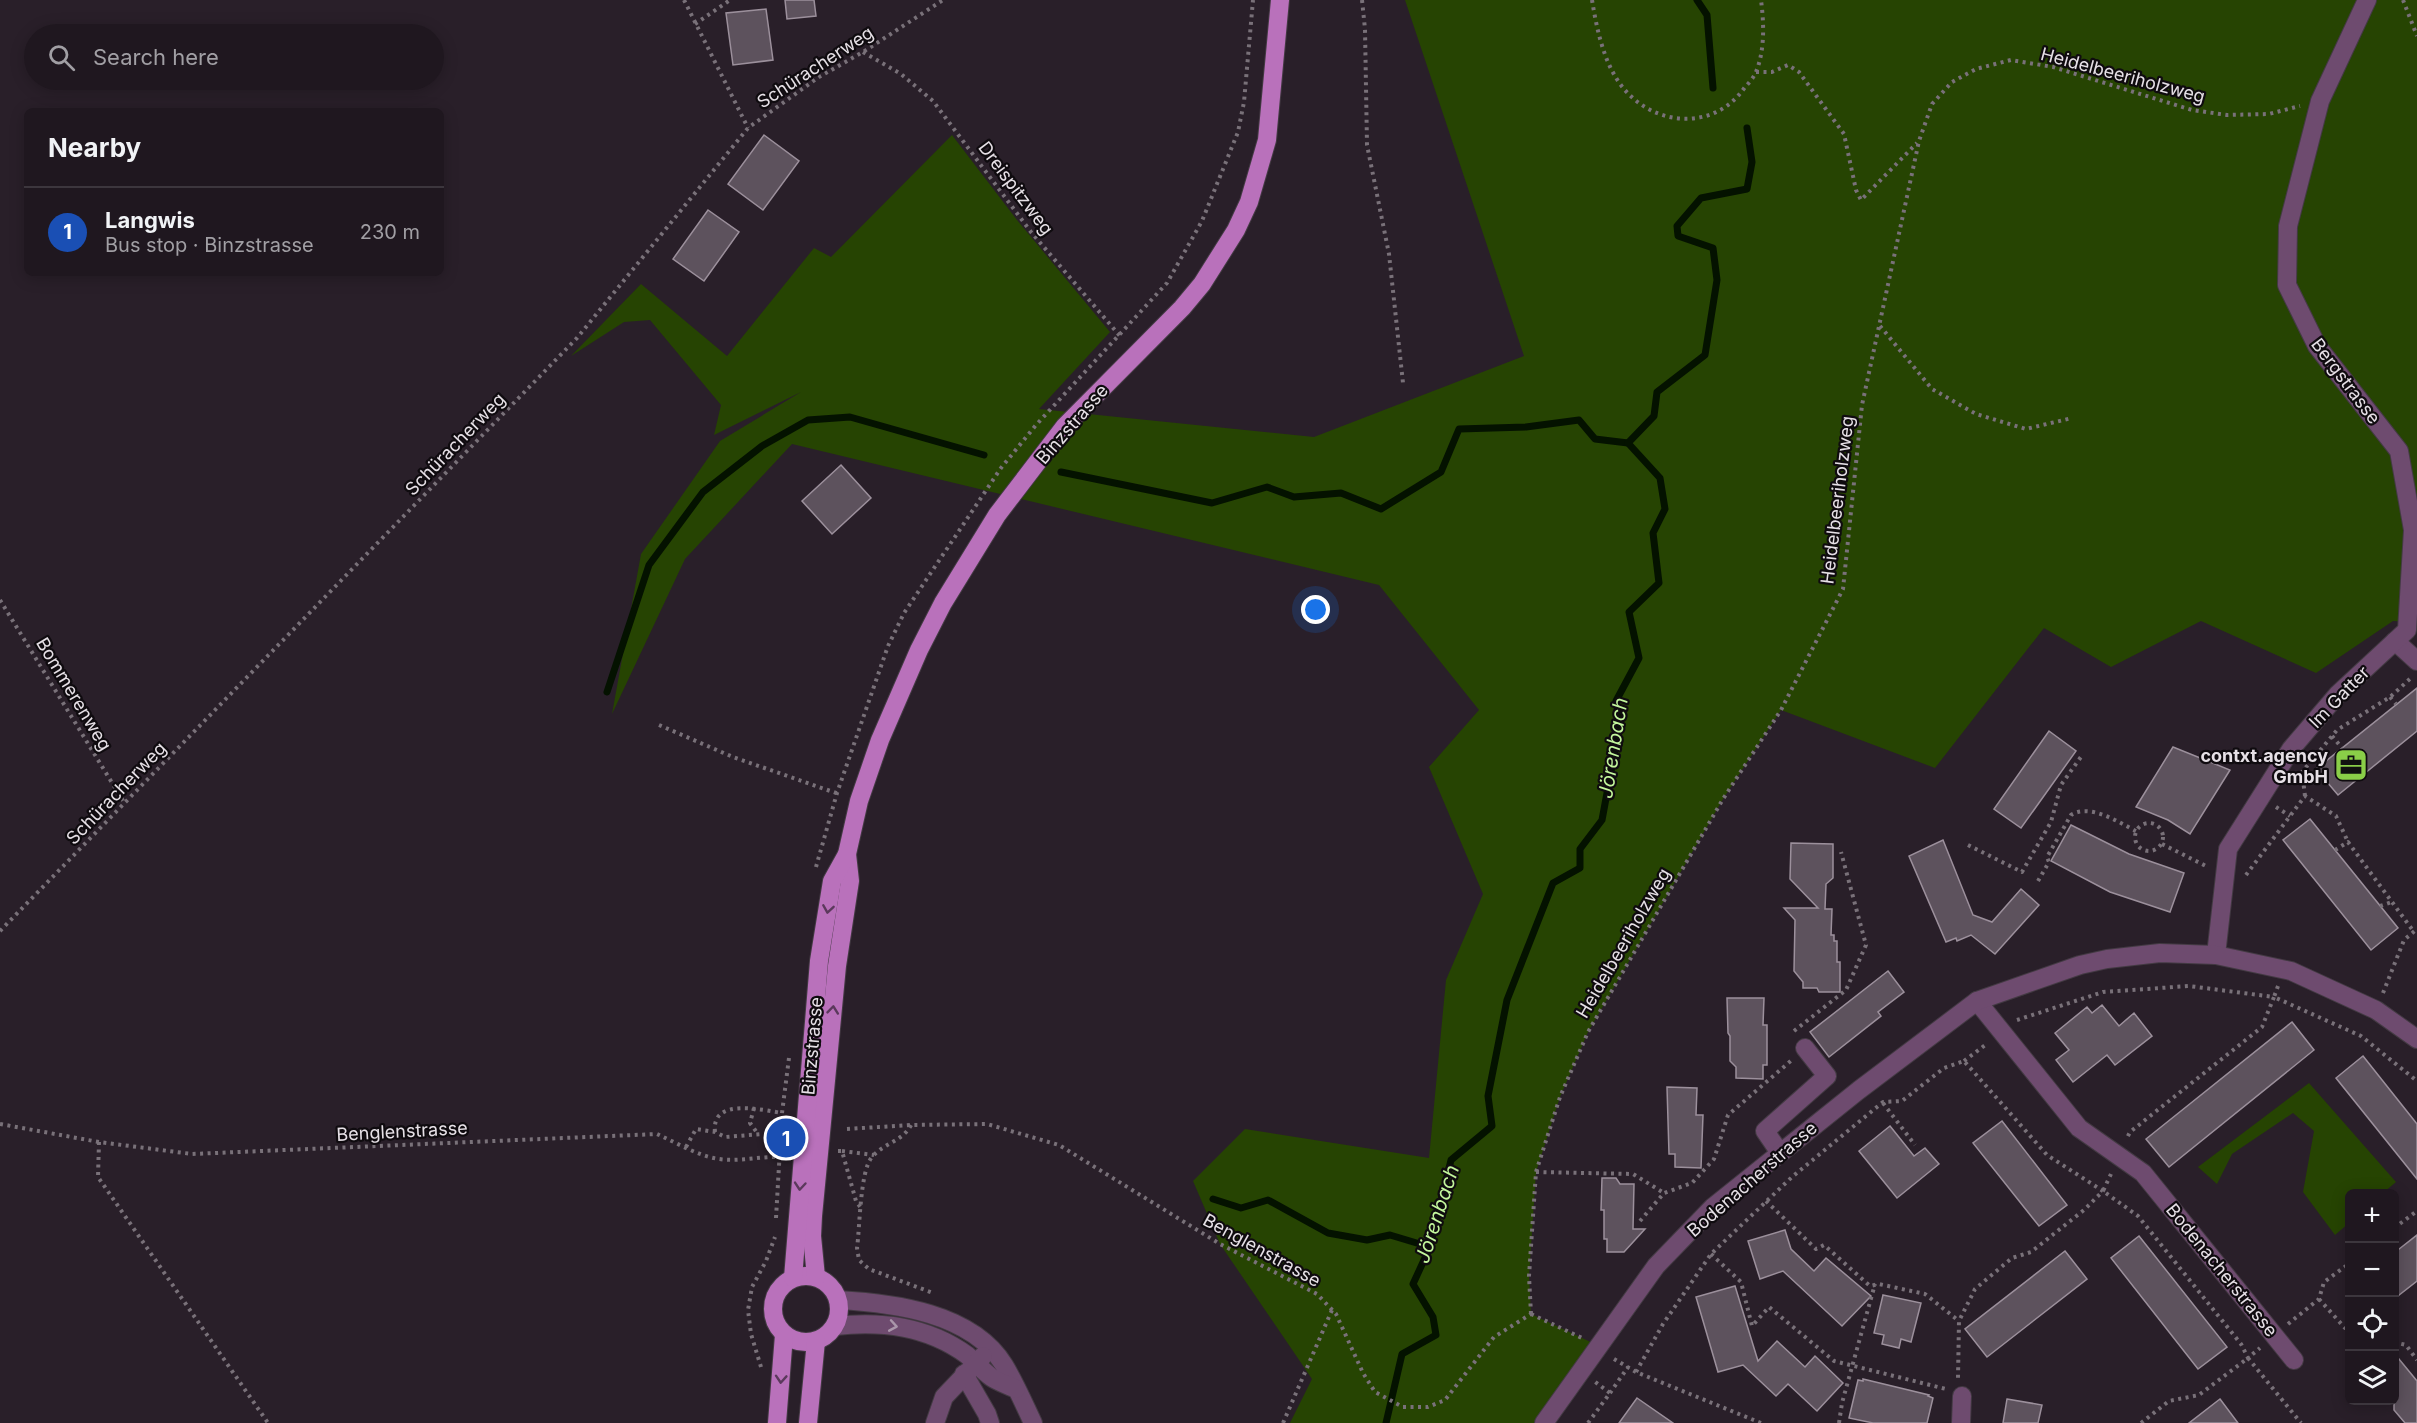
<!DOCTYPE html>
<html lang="en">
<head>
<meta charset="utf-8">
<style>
	body { margin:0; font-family:Inter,sans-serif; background:#2c242c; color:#f1f3f6 }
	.controls { position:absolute; right:18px; bottom:18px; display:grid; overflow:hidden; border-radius:9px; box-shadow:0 3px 15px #0003 }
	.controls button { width:54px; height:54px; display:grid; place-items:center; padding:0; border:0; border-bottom:2px solid #3c363d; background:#1f171f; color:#f1f3f6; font:30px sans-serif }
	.you { position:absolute; left:1316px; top:610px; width:21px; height:21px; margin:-15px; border:4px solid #fff; border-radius:50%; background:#1a73e8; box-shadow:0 0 0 9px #1a73e833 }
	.badge { display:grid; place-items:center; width:39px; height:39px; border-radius:50%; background:#8ace48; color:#fff; font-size:20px; font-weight:700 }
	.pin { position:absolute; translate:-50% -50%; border:3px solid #fff; box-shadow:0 2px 6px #0006 }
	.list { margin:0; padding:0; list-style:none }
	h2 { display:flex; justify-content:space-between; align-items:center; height:78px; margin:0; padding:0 24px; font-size:26px }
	h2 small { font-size:20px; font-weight:400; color:#a19fa4 }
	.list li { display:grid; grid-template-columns:39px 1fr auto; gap:18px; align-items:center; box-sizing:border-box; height:90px; padding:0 24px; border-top:2px solid #3c363d }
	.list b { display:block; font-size:22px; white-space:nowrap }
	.list p { margin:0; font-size:20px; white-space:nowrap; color:#a19fa4 }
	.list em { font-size:20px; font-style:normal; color:#a19fa4 }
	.icon { flex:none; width:33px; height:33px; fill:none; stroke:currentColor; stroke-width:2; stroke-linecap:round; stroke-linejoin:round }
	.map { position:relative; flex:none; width:2417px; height:1423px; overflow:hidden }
	.search { position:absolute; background:#1f171f; box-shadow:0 3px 15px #0003; left:24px; top:24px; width:420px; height:66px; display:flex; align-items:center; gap:15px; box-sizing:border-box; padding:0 21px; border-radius:33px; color:#a19fa4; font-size:22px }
	.panel { position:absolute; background:#1f171f; box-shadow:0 3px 15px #0003; left:24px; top:108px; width:420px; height:168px; border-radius:9px }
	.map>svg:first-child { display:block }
</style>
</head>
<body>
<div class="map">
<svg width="2417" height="1423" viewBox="0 0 2417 1423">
	<rect width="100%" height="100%" fill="#291f29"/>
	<g fill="#264402">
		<polygon points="1405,0 2417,0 2417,622 2393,621 2316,673 2201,621 2111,667 2044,628 1935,768 1781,710 1723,799 1588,1032 1560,1097 1536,1172 1529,1276 1531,1314 1599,1346 1544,1423 1290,1423 1312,1379 1220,1244 1193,1181 1245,1129 1429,1158 1446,980 1483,894 1429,767 1479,710 1379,585 792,444 685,559 612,714 641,554 720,441 801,392 714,435 721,405 650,320 624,322 571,356 641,284 727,356 814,248 831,257 952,135 1017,220 1110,332 1039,409 1314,437 1524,356"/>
		<polygon points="2309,1083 2396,1182 2383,1193 2350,1194 2349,1223 2335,1235 2303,1192 2314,1131 2293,1113 2232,1154 2217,1184 2198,1167"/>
	</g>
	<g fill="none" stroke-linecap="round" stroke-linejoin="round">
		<g stroke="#041200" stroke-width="7">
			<polyline points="1697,0 1707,15 1713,88"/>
			<polyline points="1061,472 1212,503 1267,487 1294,497 1341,493 1381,509 1441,472 1459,429 1526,427 1579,420 1595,439 1628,443"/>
			<polyline points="607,692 649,565 703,492 762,446 808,420 850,417 984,455"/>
			<polyline points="1213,1199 1241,1208 1268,1200 1328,1233 1367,1240 1390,1235 1430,1247"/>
			<polyline points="1386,1423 1402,1354 1436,1335 1433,1317 1413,1284 1430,1247 1451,1160 1492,1126 1488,1096 1507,1000 1553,883 1580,868 1580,849 1602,820 1620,723 1616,701 1639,658 1629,612 1659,583 1653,533 1665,509 1660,478 1628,443 1654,416 1657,392 1705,355 1717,280 1713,248 1678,236 1677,226 1701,198 1747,189 1752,162 1747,128"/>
		</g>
	</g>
	<g fill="#5d525d" stroke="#9c909c" stroke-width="1.5">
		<polygon points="785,0 814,0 816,16 787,19"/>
		<polygon points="766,9 773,60 733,65 726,13"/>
		<polygon points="764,135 799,161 763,210 728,184"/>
		<polygon points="708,210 739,232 704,281 673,259"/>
		<polygon points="841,465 871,498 832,534 802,501"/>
		<polygon points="2417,688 2417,731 2338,795 2316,769"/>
		<polygon points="2049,731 2076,751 2021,828 1994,809"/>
		<polygon points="2173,747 2230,770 2190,834 2168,820 2136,807"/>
		<polygon points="2310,819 2398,928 2371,950 2283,840"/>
		<polygon points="2071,825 2129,854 2184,873 2170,912 2110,892 2051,861"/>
		<polygon points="1943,840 1973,915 1992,922 2021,889 2039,905 1995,954 1971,935 1957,941 1956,938 1946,942 1909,856"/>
		<polygon points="1791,843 1833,844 1833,878 1826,884 1825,909 1832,909 1831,935 1834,935 1834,941 1837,941 1837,962 1840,962 1840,992 1819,992 1817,988 1803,988 1803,982 1794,971 1795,920 1784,908 1818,908 1790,879"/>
		<polygon points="1888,971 1904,992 1878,1012 1881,1016 1829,1057 1810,1032"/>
		<polygon points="1727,998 1764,998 1763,1025 1767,1025 1767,1065 1763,1065 1763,1079 1736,1078 1736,1067 1730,1061 1730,1036 1728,1033"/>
		<polygon points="2102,1005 2119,1026 2134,1013 2152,1036 2115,1065 2107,1055 2073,1082 2056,1060 2069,1050 2055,1033 2087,1007 2092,1013"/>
		<polygon points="2292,1022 2314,1050 2169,1167 2146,1139"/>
		<polygon points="2363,1056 2417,1124 2417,1179 2336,1078"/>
		<polygon points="1667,1087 1697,1088 1696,1115 1703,1115 1701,1168 1675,1167 1675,1154 1669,1154"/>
		<polygon points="2002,1121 2067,1205 2039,1226 1973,1143"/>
		<polygon points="1890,1126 1914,1156 1925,1148 1939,1164 1897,1198 1859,1151"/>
		<polygon points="1602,1178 1616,1178 1620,1184 1634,1184 1633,1229 1645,1229 1624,1252 1607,1252 1607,1239 1604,1239 1604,1210 1601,1210"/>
		<polygon points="1785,1230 1791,1249 1814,1271 1826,1258 1871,1296 1842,1326 1783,1271 1760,1279 1748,1241"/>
		<polygon points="2417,1235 2417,1281 2394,1299 2394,1253"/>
		<polygon points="2139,1236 2227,1347 2198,1369 2111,1258"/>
		<polygon points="2065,1251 2087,1279 1987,1357 1965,1329"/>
		<polygon points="1735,1286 1758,1361 1777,1341 1805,1367 1815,1356 1843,1383 1817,1411 1788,1384 1776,1396 1743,1365 1718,1372 1696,1297"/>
		<polygon points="1883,1295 1921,1303 1911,1342 1901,1339 1899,1348 1882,1344 1884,1335 1874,1333"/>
		<polygon points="2394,1353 2417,1381 2417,1423 2405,1423 2394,1410"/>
		<polygon points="1863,1379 1929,1395 1928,1396 1933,1398 1927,1423 1873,1423 1849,1418 1858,1380 1863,1381"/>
		<polygon points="1637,1398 1673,1423 1619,1423"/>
		<polygon points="2007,1399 2042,1405 2038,1423 2003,1423"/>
		<polygon points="2220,1399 2238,1423 2189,1423"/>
	</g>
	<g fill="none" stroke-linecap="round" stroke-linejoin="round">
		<g stroke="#433a43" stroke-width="20">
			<g id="minor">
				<polyline points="2395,641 2417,661"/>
				<polyline points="2216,955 2228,849 2291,749 2338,694 2407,630 2413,530 2399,451 2317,346 2287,285 2288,226 2320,101 2367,0"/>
				<polyline points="1977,1001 2079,1128 2143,1173 2294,1360"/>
				<polyline points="1780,1153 1765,1131 1827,1076 1805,1048"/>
				<path d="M 838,1300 C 894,1303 972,1313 1004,1365 C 1015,1383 1024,1404 1033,1423"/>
				<path d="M 835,1326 C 882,1321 927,1326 967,1355 C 975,1362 982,1370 991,1377 C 998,1382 1008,1385 1016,1389"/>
				<polyline points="964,1374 987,1414 990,1423"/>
				<polyline points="935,1423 944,1397 983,1356"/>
				<polyline points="1544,1423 1656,1266 1713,1207 1859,1090 1977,1001 2080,965 2107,959 2160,953 2216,955 2291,971 2376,1010 2417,1039"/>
				<polyline points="1961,1423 1962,1396"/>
			</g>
		</g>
		<g stroke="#433a43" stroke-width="20">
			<g id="major">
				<circle cx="806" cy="1309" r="33"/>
				<polyline points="816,1277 812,1236 813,1216 837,966 850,881 847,854"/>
				<polyline points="793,1278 819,961 832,881 847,854 859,801 880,740 919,650 943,603 997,515 1065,426 1182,308 1202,284 1236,230 1249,202 1267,140 1280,0"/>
				<polyline points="777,1423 784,1335"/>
				<polyline points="808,1423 816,1341"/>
			</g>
		</g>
		<g stroke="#797179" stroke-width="4" stroke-dasharray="3 4.5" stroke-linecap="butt">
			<polyline points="684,0 748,128"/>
			<polyline points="1362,0 1365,29 1367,145 1389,254 1403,383"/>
			<path d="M 1592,0 C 1597,30 1604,65 1624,89 C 1657,128 1716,130 1745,87 C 1749,83 1754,77 1756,72 C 1765,50 1764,23 1761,0"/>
			<polyline points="2403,0 2417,36"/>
			<polyline points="695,24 730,0"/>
			<polyline points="863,52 901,74 933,101 1031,232 1120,336"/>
			<polyline points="1756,72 1772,72 1788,65 1799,72 1844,134 1856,190 1861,200 1917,143"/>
			<polyline points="1880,326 1932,389 1976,414 2026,429 2072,418"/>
			<polyline points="0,600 125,804"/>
			<polyline points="2390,697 2396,704"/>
			<polyline points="659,725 733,757 839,794"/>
			<polyline points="2332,736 2342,748"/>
			<polyline points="2305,796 2302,772 2337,730 2390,697 2411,678"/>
			<polyline points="2276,807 2290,816"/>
			<circle cx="2149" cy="837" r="14"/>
			<polyline points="2162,844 2208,867"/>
			<polyline points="1968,845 2022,872 2051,822 2061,785 2083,754"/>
			<polyline points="2335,850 2348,842 2414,932"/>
			<polyline points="816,867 837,793 888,646 904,613 1001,468 1036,425 1167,283 1202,221 1238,132 1244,102 1253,0"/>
			<polyline points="2246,875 2305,796 2336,816 2348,842"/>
			<path d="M 2038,881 L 2049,862 L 2047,857 L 2071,815 C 2090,803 2118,822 2136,831"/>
			<polyline points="2380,906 2392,902"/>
			<polyline points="0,931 577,338 748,128 819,77 863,52 943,0"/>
			<polyline points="2278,986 2274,997 2361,1036 2417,1081"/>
			<polyline points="2383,993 2404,940 2417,929"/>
			<polyline points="2017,1020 2103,992 2189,986 2274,997 2262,1027 2130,1132 2126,1140"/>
			<polyline points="1794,1031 1846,990 1866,945 1841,852"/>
			<polyline points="1964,1061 1988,1043"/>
			<polyline points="1883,1103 1915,1145"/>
			<polyline points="754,1108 750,1123 758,1134"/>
			<path d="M 0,1124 L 99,1142 L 192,1154 L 657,1134 C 677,1143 698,1156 719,1159 C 740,1162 760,1156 781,1157"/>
			<path d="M 911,1125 C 903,1141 884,1143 872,1157 C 860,1171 860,1226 857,1248 L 859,1260 L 869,1269 L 933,1293"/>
			<polyline points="847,1129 911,1125 987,1124 1059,1145 1220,1244 1317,1294 1336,1314 1363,1373 1375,1392 1403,1407 1428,1407 1445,1400 1494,1337 1531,1314"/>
			<path d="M 715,1132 C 711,1097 762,1110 782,1113"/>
			<polyline points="99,1142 98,1177 268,1423"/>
			<polyline points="686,1147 696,1129 715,1132 725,1137 762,1134"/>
			<polyline points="838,1151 842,1151 856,1201 861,1208"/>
			<polyline points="842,1151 874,1155"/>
			<polyline points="1536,1172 1633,1174 1664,1193"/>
			<polyline points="2111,1174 2103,1191 2138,1216 2241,1344 2248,1358 2260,1348"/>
			<polyline points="1766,1201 1816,1249 1824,1245 1870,1286 1879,1284 1925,1294 1959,1321"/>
			<polyline points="776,1218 782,1113 789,1058"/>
			<polyline points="1640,1221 1664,1193 1692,1183 1714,1159 1728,1115 1793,1059"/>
			<polyline points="2394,1228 2417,1211"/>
			<polyline points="1711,1254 1741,1282 1752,1326 1769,1307 1834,1361 1946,1389"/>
			<polyline points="2319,1299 2345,1328 2350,1329"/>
			<polyline points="1531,1314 1529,1276 1536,1172 1560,1097 1588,1032 1723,799 1781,710 1843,589 1862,405 1919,141 1932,104 1952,82 1976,69 2011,60 2053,67 2192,110 2227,115 2269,114 2300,106"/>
			<polyline points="1531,1314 1582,1338"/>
			<polyline points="2288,1324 2319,1299 2324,1282 2350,1263"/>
			<polyline points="2394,1342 2406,1345 2417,1360"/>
			<polyline points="1614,1359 1636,1372 1761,1423"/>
			<polyline points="761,1367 751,1334 748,1310 752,1287 766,1261 775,1237"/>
			<polyline points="1636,1372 1663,1324 1711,1254 1792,1177 1883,1102 1902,1101 1944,1068 1964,1061 2047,1155 2103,1191 2084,1210 2031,1252 2012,1258 1975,1289 1959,1321 1958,1378"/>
			<polyline points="1610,1393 1628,1367"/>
			<polyline points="1283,1423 1332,1310"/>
			<polyline points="1588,1423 1610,1393 1594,1381"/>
			<polyline points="1839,1423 1842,1403 1875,1284"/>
			<polyline points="2141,1423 2169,1401 2199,1395 2248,1358 2301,1423"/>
		</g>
		<use href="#minor" stroke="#6e4b6f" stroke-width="18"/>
		<use href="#major" stroke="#b971bb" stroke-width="18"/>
	</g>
	<defs><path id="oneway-chevron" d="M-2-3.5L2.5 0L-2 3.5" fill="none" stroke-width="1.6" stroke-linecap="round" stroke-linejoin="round" transform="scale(1.5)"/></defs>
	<g stroke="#5b395c">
		<use href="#oneway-chevron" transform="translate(828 909) rotate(99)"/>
		<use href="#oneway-chevron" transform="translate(833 1010) rotate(-84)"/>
		<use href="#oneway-chevron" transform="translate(800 1186) rotate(95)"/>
		<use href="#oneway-chevron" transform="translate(781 1379) rotate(94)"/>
	</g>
	<use stroke="#aa96aa" href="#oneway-chevron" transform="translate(893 1326) rotate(10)"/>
	<defs>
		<g id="office-square" transform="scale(1.725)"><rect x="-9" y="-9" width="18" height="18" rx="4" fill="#8ace48" stroke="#0f0b0f"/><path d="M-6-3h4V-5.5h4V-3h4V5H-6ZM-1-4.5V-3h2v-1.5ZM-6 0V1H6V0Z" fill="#111"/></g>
	</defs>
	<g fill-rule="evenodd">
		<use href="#office-square" x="2351" y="765"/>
	</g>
	<g text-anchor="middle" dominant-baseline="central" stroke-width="4.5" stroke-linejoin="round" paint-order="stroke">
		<g font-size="18" fill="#e6e0e6" stroke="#0f0b0f">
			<text transform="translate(815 67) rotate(-33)">Schüracherweg</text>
			<text transform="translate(2123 75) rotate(15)">Heidelbeeriholzweg</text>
			<text transform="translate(1016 188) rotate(53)">Dreispitzweg</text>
			<text transform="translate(2346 381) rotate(53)">Bergstrasse</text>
			<text transform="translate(1072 424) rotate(-49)">Binzstrasse</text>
			<text transform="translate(455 444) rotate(-46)">Schüracherweg</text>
			<text transform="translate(1837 500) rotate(-83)">Heidelbeeriholzweg</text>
			<text transform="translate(74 694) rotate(59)">Bommerenweg</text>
			<text transform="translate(2339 697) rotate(-46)">Im Gatter</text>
			<text transform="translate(116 793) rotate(-46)">Schüracherweg</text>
			<text transform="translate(1623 943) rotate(-60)">Heidelbeeriholzweg</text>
			<text transform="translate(812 1046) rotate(-85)">Binzstrasse</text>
			<text transform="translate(402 1131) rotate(-3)">Benglenstrasse</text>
			<text transform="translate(1752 1179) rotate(-41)">Bodenacherstrasse</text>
			<text transform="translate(1262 1250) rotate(29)">Benglenstrasse</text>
			<text transform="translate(2222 1270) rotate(51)">Bodenacherstrasse</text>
		</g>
		<g font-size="18" font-weight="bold" fill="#e6e0e6" stroke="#0f0b0f" text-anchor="end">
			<text x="2328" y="755">contxt.agency<tspan x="2328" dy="21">GmbH</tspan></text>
		</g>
		<g font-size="20" font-style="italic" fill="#c3f69c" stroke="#0f0b0f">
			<text transform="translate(1613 748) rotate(-81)">Jörenbach</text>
			<text transform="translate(1437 1214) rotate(-72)">Jörenbach</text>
		</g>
	</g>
</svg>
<div class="controls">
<button>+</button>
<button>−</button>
<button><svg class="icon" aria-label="locate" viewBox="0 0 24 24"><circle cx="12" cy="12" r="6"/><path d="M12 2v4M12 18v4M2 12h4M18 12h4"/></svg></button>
<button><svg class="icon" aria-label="layers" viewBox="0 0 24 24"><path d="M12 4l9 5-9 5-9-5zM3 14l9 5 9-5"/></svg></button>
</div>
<div class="you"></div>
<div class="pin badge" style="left:786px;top:1138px;background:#1a4fb4">1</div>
<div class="search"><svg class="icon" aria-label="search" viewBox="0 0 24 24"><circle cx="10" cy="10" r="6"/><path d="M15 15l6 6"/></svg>Search here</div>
<section class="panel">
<h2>Nearby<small></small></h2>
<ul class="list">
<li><span class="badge" style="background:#1a4fb4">1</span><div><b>Langwis</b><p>Bus stop · Binzstrasse</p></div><em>230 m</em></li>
</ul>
</section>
</div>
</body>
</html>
